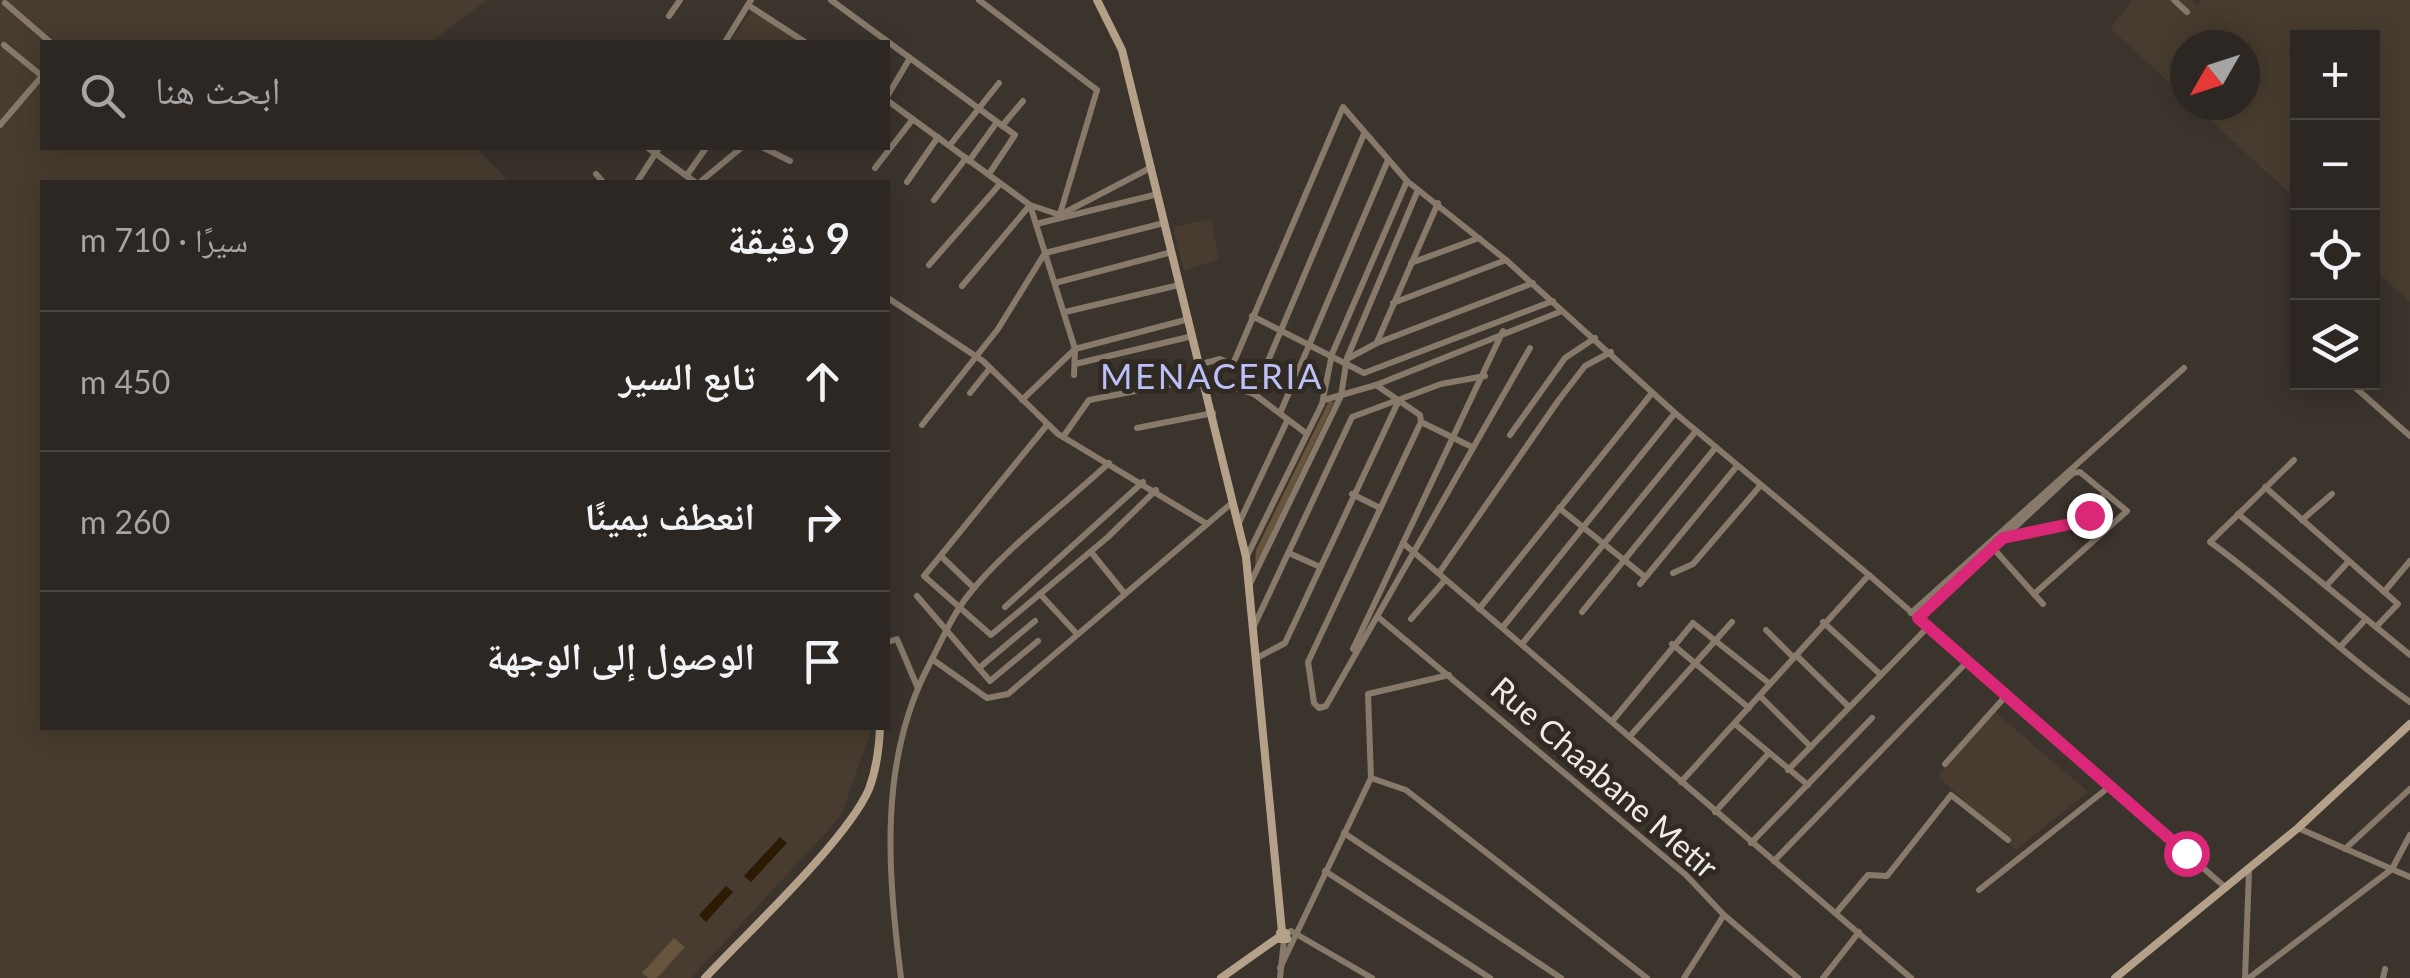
<!DOCTYPE html>
<html lang="ar">
<head>
<meta charset="utf-8">
<style>
	body { margin:0; font-family:Lato,"Noto Naskh Arabic",sans-serif; background:#342f2a; color:#f1f3f6; direction:rtl }
	.controls { position:absolute; right:30px; top:30px; display:grid; overflow:hidden; border-radius:0px; box-shadow:0 5px 25px #0003 }
	.controls button { width:90px; height:90px; display:grid; place-items:center; padding:0; border:0; border-bottom:2px solid #484440; background:#2c2722; color:#f1f3f6; font:50px sans-serif }
	.compass { position:absolute; left:2170px; top:30px; width:90px; height:90px; border-radius:50%; background:#2c2722; box-shadow:0 5px 25px #0003; rotate:231deg }
	.stop { position:absolute; width:30px; height:30px; margin:-22px; border:8px solid #db2777; border-radius:50%; background:#fff }
	.stop.end { background:#db2777; border-color:#fff; box-shadow:0 2px 10px #0008 }
	.list { margin:0; padding:0; list-style:none }
	h2 { display:flex; justify-content:space-between; align-items:center; height:130px; margin:0; padding:0 40px; font-size:42px }
	h2 small { font-size:32px; font-weight:400; color:#a6a5a5 }
	.list li { display:grid; grid-template-columns:65px 1fr auto; gap:30px; align-items:center; box-sizing:border-box; height:140px; padding:0 40px; border-top:2px solid #484440 }
	.list b { display:block; font-size:38px; white-space:nowrap }
	.list em { font-size:32px; font-style:normal; color:#a6a5a5 }
	.icon { flex:none; width:55px; height:55px; fill:none; stroke:currentColor; stroke-width:2; stroke-linecap:round; stroke-linejoin:round }
	.map { position:relative; flex:none; width:2410px; height:978px; overflow:hidden; direction:ltr }
	.search { position:absolute; background:#2c2722; box-shadow:0 5px 25px #0003; left:40px; top:40px; width:850px; height:110px; display:flex; align-items:center; gap:25px; box-sizing:border-box; padding:0 35px; border-radius:0px; color:#a6a5a5; font-size:38px }
	.panel { position:absolute; background:#2c2722; box-shadow:0 5px 25px #0003; left:40px; top:180px; width:850px; height:550px; border-radius:0px; direction:rtl }
	.map>svg:first-child { display:block }
</style>
</head>
<body>
<div class="map">
<svg width="2410" height="978" viewBox="0 0 2410 978">
	<rect width="100%" height="100%" fill="#3b342d"/>
	<g fill="#473c2f">
		<polygon points="0,0 487,0 430,42 42,42 42,148 476,148 509,182 42,182 42,728 872,728 841,816 691,978 0,978"/>
		<polygon points="2133,0 2192,0 2197,5 2202,0 2410,0 2410,302 2373,268 2372,38 2298,38 2297,200 2194,105 2245,105 2245,45 2185,45 2185,97 2110,28"/>
		<polygon points="753,9 798,38 795,42 731,42"/>
		<polygon points="1211,219 1219,259 1184,271 1173,227"/>
		<polygon points="1995,712 2088,792 2016,850 1938,776"/>
	</g>
	<g fill="#67543c">
		<polygon points="1329,401 1334,402 1255,567 1256,550"/>
		<polygon points="674,938 685,947 657,978 648,978 642,973"/>
	</g>
	<g fill="#2c1a02">
		<polygon points="780,837 787,843 751,882 744,876"/>
		<polygon points="726,886 733,892 706,922 699,915"/>
	</g>
	<g fill="none" stroke-linecap="round" stroke-linejoin="round">
		<g stroke="#877a6b" stroke-width="6">
			<polyline points="831,0 1015,135 989,174"/>
			<polyline points="979,0 1097,90 1060,214"/>
			<polyline points="2174,0 2187,12"/>
			<polyline points="5,3 50,42"/>
			<polyline points="748,5 805,42"/>
			<polyline points="669,16 680,0"/>
			<polyline points="725,42 751,0"/>
			<polyline points="4,45 42,76"/>
			<polyline points="888,95 910,58"/>
			<polyline points="888,101 1030,205 962,286"/>
			<polyline points="0,125 42,76"/>
			<polyline points="1002,126 1023,101"/>
			<polyline points="950,145 999,83"/>
			<polyline points="648,148 695,182"/>
			<polyline points="764,148 790,161"/>
			<polyline points="969,161 997,122"/>
			<polyline points="875,168 913,119"/>
			<polyline points="596,174 603,182"/>
			<polyline points="687,175 706,148"/>
			<polyline points="637,182 659,148"/>
			<polyline points="700,182 741,148"/>
			<polyline points="907,182 938,137"/>
			<polyline points="934,200 966,158"/>
			<polyline points="1036,224 1158,194"/>
			<polyline points="1411,263 1479,238"/>
			<polyline points="929,265 1000,184"/>
			<polyline points="1055,283 1172,252"/>
			<polyline points="888,298 983,361 1058,434 1207,524"/>
			<polyline points="1393,303 1506,260"/>
			<polyline points="1065,312 1179,285"/>
			<polyline points="1252,316 1364,373 1553,301"/>
			<polyline points="1377,342 1438,203"/>
			<polyline points="1347,359 1377,343 1533,283"/>
			<polyline points="1075,364 1193,336"/>
			<polyline points="1201,364 1220,359 1261,379"/>
			<polyline points="1233,364 1343,107 1407,181 1506,260 1675,413 1869,575 2226,888"/>
			<polyline points="1074,375 1075,349 1030,205 1060,215 1152,167"/>
			<polyline points="2349,382 2410,436"/>
			<polyline points="1376,385 1420,415 1421,422 1472,447"/>
			<polyline points="970,393 990,368"/>
			<polyline points="1022,400 1075,349 1189,319"/>
			<polyline points="1324,400 1376,385 1562,311"/>
			<polyline points="1281,411 1388,160"/>
			<polyline points="1421,422 1308,662 1314,703 1319,708 1326,706 1530,348"/>
			<polyline points="922,425 998,329 1045,253 1164,223"/>
			<polyline points="1047,425 924,576 991,635 1108,537 1156,490"/>
			<polyline points="1137,428 1213,413"/>
			<polyline points="1307,434 1254,394 1364,134"/>
			<polyline points="1510,435 1565,358 1595,338"/>
			<polyline points="1063,437 1089,400 1204,378 1254,394"/>
			<path d="M 2294,460 L 2210,542 C 2280,592 2340,653 2410,702"/>
			<polyline points="2265,487 2398,604 2376,627"/>
			<polyline points="1352,494 1380,508"/>
			<polyline points="1559,508 1644,576"/>
			<polyline points="2238,514 2410,655"/>
			<polyline points="2302,520 2332,494"/>
			<polyline points="1239,523 1287,421"/>
			<polyline points="2004,538 2080,523 2106,493"/>
			<polyline points="1403,543 1911,978"/>
			<polyline points="1993,548 2043,604"/>
			<polyline points="1091,552 1125,594"/>
			<polyline points="1291,554 1318,566"/>
			<polyline points="941,556 974,588"/>
			<polyline points="1247,556 1322,404 1332,354 1407,181"/>
			<polyline points="1439,573 1558,401 1585,366 1611,352"/>
			<polyline points="1673,573 1693,564 1760,486"/>
			<polyline points="1640,584 1737,466"/>
			<polyline points="2327,585 2349,561"/>
			<polyline points="1248,588 1341,396 1347,358 1418,190"/>
			<polyline points="2384,592 2410,561"/>
			<polyline points="1040,594 1077,634"/>
			<polyline points="917,596 990,681 1038,641"/>
			<polyline points="1005,607 1143,482"/>
			<polyline points="1479,609 1652,393"/>
			<polyline points="1582,612 1716,447"/>
			<polyline points="1911,613 2184,368"/>
			<polyline points="1378,617 1686,875 1724,915 1798,978"/>
			<polyline points="1918,618 2073,473 2080,472 2127,511 2034,594"/>
			<polyline points="1411,619 1445,580"/>
			<polyline points="1823,622 1881,675"/>
			<polyline points="1254,626 1352,417 1441,384 1485,376"/>
			<polyline points="1503,627 1675,413"/>
			<polyline points="1766,630 1794,658"/>
			<polyline points="888,642 897,639 917,686"/>
			<polyline points="1522,644 1696,431"/>
			<polyline points="1672,644 1749,708"/>
			<polyline points="2341,646 2366,619"/>
			<polyline points="1353,649 1503,331"/>
			<polyline points="1797,656 1849,707"/>
			<polyline points="932,659 987,698 1008,694 1233,502"/>
			<polyline points="1255,659 1285,643 1399,400"/>
			<polyline points="979,668 1035,621"/>
			<polyline points="1760,696 1811,747"/>
			<polyline points="1614,719 1693,623 1770,684"/>
			<polyline points="1735,724 1808,785"/>
			<polyline points="1631,735 1732,622"/>
			<polyline points="1945,764 2004,698"/>
			<polyline points="1788,770 1927,628"/>
			<polyline points="1371,778 1406,790 1647,978"/>
			<polyline points="1681,782 1869,575"/>
			<polyline points="1715,812 1769,753"/>
			<polyline points="2298,828 2410,877"/>
			<polyline points="1344,833 1561,978"/>
			<polyline points="1751,843 1872,718"/>
			<polyline points="2345,849 2410,789"/>
			<polyline points="1774,861 1965,664"/>
			<polyline points="1325,871 1490,978"/>
			<polyline points="1979,890 2109,787"/>
			<polyline points="1836,913 1868,875 1887,876 1951,795 2008,840"/>
			<polyline points="1291,931 1372,978"/>
			<polyline points="1280,968 1371,778 1368,694 1449,675"/>
			<path d="M 901,978 C 888,872 878,762 929,665 C 942,640 952,615 970,593 C 1004,550 1068,501 1109,463"/>
			<polyline points="1280,978 1284,940"/>
			<polyline points="1684,978 1724,915"/>
			<polyline points="1823,978 1859,932"/>
			<polyline points="2245,978 2249,870"/>
			<polyline points="2249,978 2392,869 2410,835"/>
			<polyline points="2383,978 2385,969"/>
		</g>
		<g stroke="#b5a189" stroke-width="8">
			<polyline points="1097,0 1122,50 1246,557 1282,932"/>
			<polygon points="1280,933 1286,933 1287,939 1280,939"/>
			<path d="M 705,978 C 747,933 847,840 869,789 C 877,768 879,749 880,728"/>
			<polyline points="1221,978 1279,937"/>
			<polyline points="2115,978 2298,828 2410,724"/>
		</g>
	</g>
	<g fill="none" stroke-linecap="round" stroke-linejoin="round">
		<polyline stroke="#db2777" stroke-width="12" points="2089,515 2080,522 2003,538 1918,618 2186,853"/>
	</g>
	<g text-anchor="middle" dominant-baseline="central" stroke-width="10" stroke-linejoin="round" paint-order="stroke">
		<g font-size="32" fill="#f0ebe7" stroke="#312a23">
			<text transform="translate(1605 777) rotate(41)">Rue Chaabane Metir</text>
		</g>
		<g font-size="35" letter-spacing="2.5" fill="#bcc0f9" stroke="#312a23">
			<text x="1212" y="375">MENACERIA</text>
		</g>
	</g>
</svg>
<div class="controls">
<button>+</button>
<button>−</button>
<button><svg class="icon" aria-label="locate" viewBox="0 0 24 24"><circle cx="12" cy="12" r="6"/><path d="M12 2v4M12 18v4M2 12h4M18 12h4"/></svg></button>
<button><svg class="icon" aria-label="layers" viewBox="0 0 24 24"><path d="M12 4l9 5-9 5-9-5zM3 14l9 5 9-5"/></svg></button>
</div>
<svg class="compass" viewBox="-18 -18 36 36"><path d="M0-13l5 13h-10z" fill="#e53935"/><path d="M0 13l5-13h-10z" fill="#a6a5a5"/></svg>
<div class="stop" style="left:2186px;top:853px"></div>
<div class="stop end" style="left:2089px;top:515px"></div>
<div class="search"><svg class="icon" aria-label="search" viewBox="0 0 24 24"><circle cx="10" cy="10" r="6"/><path d="M15 15l6 6"/></svg>ابحث هنا</div>
<section class="panel">
<h2>9 دقيقة<small>سيرًا · 710 m</small></h2>
<ul class="list">
<li><svg class="icon" aria-label="ahead" viewBox="0 0 24 24"><path d="M12 20V5M6 11l6-6 6 6"/></svg><div><b>تابع السير</b></div><em>450 m</em></li>
<li><svg class="icon" aria-label="right" viewBox="0 0 24 24"><path d="M7 20v-9h11M14 6l5 5-5 5"/></svg><div><b>انعطف يمينًا</b></div><em>260 m</em></li>
<li><svg class="icon" aria-label="arrive" viewBox="0 0 24 24"><path d="M6 21V4h12l-3 4 3 4H6"/></svg><div><b>الوصول إلى الوجهة</b></div></li>
</ul>
</section>
</div>
</body>
</html>
